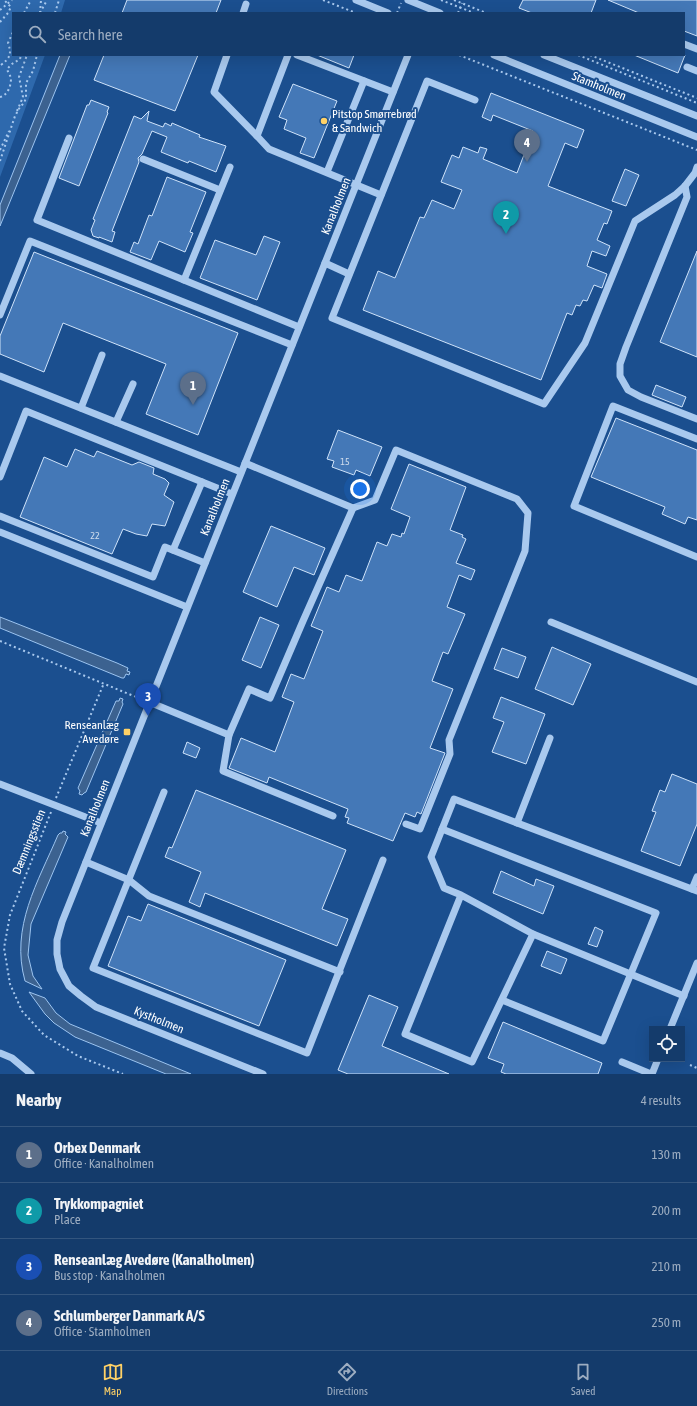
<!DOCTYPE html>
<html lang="en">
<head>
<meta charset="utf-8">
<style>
	body { margin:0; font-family:"Asap Condensed",sans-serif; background:#1d4271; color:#f1f3f6 }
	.controls { position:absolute; right:12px; bottom:12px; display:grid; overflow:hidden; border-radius:0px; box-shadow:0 4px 16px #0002 }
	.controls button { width:36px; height:36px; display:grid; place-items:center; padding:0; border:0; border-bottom:1px solid #33557e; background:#143b6b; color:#f1f3f6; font:20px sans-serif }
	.you { position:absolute; left:360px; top:489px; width:14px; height:14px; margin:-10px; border:3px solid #fff; border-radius:50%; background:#1a73e8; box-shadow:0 0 0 6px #1a73e833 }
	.badge { display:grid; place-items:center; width:26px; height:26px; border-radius:50%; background:#ffd166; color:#fff; font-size:13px; font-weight:700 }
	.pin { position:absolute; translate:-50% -33px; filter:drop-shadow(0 1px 2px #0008) }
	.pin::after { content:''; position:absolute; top:21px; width:14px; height:12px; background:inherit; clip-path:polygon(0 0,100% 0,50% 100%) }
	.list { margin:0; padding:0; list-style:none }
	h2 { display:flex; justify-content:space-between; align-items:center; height:52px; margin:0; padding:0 16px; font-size:17px }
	h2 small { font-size:13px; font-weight:400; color:#9dadc1 }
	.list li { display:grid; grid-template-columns:26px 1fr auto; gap:12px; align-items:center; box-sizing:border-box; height:56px; padding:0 16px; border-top:1px solid #33557e }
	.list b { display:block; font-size:15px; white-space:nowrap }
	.list p { margin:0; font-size:13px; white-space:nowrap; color:#9dadc1 }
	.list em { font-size:13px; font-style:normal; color:#9dadc1 }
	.icon { flex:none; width:22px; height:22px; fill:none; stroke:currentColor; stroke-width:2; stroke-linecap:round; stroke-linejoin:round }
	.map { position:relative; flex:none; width:697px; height:1074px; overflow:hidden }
	.search { position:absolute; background:#143b6b; box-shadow:0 4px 16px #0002; left:12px; right:12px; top:12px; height:44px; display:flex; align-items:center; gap:10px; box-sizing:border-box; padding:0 14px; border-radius:0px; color:#9dadc1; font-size:15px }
	.sheet { height:276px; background:#143b6b }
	nav { display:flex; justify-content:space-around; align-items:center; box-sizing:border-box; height:56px; border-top:1px solid #33557e; background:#143b6b; font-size:11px; color:#9dadc1 }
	nav a { display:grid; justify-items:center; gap:2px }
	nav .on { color:#ffd166 }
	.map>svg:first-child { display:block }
</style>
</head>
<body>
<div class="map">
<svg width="697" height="1074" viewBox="0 0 697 1074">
	<rect width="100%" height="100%" fill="#1b4f8f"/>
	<polygon fill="#2e69ad" points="0,0 65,0 61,13 13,13 13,55 45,55 0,177"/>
	<g fill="#3c6290" stroke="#9cc4f0">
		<polygon points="60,55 70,55 0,226 0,205"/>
		<polygon points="0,617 117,663 128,668 127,671 130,672 129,675 126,674 124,678 122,678 0,628"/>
		<polygon points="120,698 123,699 122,702 123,704 86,792 84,793 82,795 79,794 80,791 78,788 116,701 119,701"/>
		<path d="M 63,831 L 66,832 L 65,834 L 68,837 L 31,924 L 28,955 L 33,976 L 42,989 L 25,981 C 10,927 38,882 58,835 L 60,833 L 62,833 Z"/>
		<polygon points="29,992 45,998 56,1013 70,1024 191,1074 166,1074 75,1037 54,1023 45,1014"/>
	</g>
	<g fill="#4478b7" stroke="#cfe3fa">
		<polygon points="127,0 221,0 216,13 122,13"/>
		<polygon points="523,0 596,0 591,13 532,13 519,8"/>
		<polygon points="608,0 697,0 697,36 684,31 684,13 639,13"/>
		<polygon points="104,55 198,55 175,111 94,80"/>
		<polygon points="317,55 354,55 349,68"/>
		<polygon points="634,55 685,55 678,73"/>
		<polygon points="293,84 337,101 314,158 300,153 306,138 284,129 287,120 279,117"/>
		<polygon points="491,93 584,130 577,148 565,143 548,186 612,211 607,224 604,223 597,240 610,246 606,256 592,251 587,266 607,274 602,288 594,285 587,301 583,300 580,306 576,305 572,315 567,313 541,380 363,310 378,271 395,278 420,217 424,218 432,200 454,209 462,190 441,182 452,155 459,158 463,147 478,153 480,147 487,149 483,159 517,173 533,131 493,115 491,121 482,117"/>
		<polygon points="91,100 109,107 107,112 108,113 79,186 59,178 87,105 89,105"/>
		<polygon points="149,111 147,121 163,127 165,123 171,126 172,123 200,135 199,137 226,146 216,172 189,161 188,163 161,152 167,137 152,131 142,154 138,158 139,162 112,231 115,232 112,242 99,237 99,238 93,236 91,230 95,220 93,219 134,116 141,119"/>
		<polygon points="625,169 639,175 626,206 612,201"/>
		<polygon points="167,177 206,192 190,232 193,233 185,252 159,241 151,260 130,252 134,242 138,244 149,215 152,216"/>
		<polygon points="264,236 280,242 257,300 200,278 215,240 256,255"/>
		<polygon points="697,251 697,357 660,342"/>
		<polygon points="34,252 238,333 198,435 146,414 166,364 63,323 44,372 0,354 0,336"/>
		<polygon points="656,385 686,397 682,407 652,395"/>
		<polygon points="616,418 697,450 697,520 688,517 685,524 662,514 665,507 591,477"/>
		<polygon points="338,430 382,447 370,476 356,470 354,475 332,467 334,461 327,459"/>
		<polygon points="75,449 94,457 97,451 132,465 139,462 154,468 153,474 165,479 169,483 164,495 174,502 165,526 152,524 147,536 136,534 123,529 112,554 20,517 44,457 67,467"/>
		<polygon points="409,464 466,487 450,530 463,535 462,537 466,539 456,563 475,570 471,580 459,575 447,607 465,614 448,654 443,652 432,681 453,689 430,748 445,753 421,814 417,812 415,817 405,813 393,841 347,823 349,818 345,817 348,809 269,777 267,783 229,768 241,738 275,752 294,702 282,697 291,674 304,679 323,631 311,626 327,587 339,592 346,575 362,581 377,542 387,546 392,534 401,537 402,533 404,534 410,517 391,509"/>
		<polygon points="271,526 325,548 314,575 294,567 277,607 243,592"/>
		<polygon points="260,617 279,625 261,668 242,660"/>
		<polygon points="552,647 591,664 573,705 535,689"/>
		<polygon points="502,648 526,657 518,678 494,669"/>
		<polygon points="501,697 545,714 526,764 492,752 504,722 493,718"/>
		<polygon points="187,742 200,748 196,758 183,753"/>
		<polygon points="672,774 697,784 697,824 680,866 641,851 656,812 652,811 660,790 665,792"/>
		<polygon points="196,790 346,850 322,909 348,919 337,946 205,893 200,907 189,902 201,872 165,857 169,847 172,848"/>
		<polygon points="501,871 534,886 536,879 554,886 543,914 493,893"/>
		<polygon points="148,904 286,960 259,1026 108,966 128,916 141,921"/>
		<polygon points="595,927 603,931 597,947 588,944"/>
		<polygon points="547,951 567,959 561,974 541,966"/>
		<polygon points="369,995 398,1007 382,1046 449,1074 348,1074 338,1070"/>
		<polygon points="503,1022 602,1063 598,1074 506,1074 501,1072 504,1064 488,1058"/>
	</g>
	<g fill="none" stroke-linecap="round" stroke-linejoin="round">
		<g stroke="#a9c9ee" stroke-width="2" stroke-dasharray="2 3" stroke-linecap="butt">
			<polyline points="323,0 356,13"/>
			<polyline points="441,0 474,13"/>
			<polyline points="454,0 486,13"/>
			<polyline points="0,10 12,0"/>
			<polyline points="24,13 31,0"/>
			<polyline points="40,13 47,0"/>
			<polyline points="40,13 41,0"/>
			<polyline points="55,13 59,0"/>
			<polyline points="397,13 401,3"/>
			<polyline points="458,13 462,3"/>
			<polyline points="0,22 8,13 11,7 5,1"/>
			<polyline points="459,55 697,150"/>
			<polyline points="578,55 697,103"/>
			<polyline points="590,55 697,98"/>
			<path d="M 1,65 C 10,58 12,54 8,43 L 13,32"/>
			<path d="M 0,97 C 8,95 11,86 11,78 C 10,75 8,72 7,69 L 12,64 L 20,59 L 21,55"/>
			<polyline points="17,111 23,97 19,77 27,55"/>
			<polyline points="0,150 9,131"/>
			<polyline points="0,161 15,116 20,107 24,103 26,98 26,83 33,71 37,55"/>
			<polyline points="0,641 141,699"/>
			<polyline points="56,798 104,683"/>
			<polyline points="51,812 10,915 4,948 10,984 22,1011 44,1035 78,1056 123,1074"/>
			<polyline points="690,1065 697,1068"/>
		</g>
		<g stroke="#a9c9ee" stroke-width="7">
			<polyline points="356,0 388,13"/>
			<polyline points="408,0 440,13"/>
			<polyline points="243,13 246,4"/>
			<polyline points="684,44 697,49"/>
			<polyline points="227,55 214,92 257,136 288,55"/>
			<polyline points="297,55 393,92"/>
			<polyline points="494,55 697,137"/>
			<polyline points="544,55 697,116"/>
			<polyline points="687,67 697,71"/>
			<polyline points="475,100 427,81 332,318 544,404 585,343 635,221 675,195 685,186 695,173 697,167"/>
			<polyline points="257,136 269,149 381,195"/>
			<polyline points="69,138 37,220 299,327"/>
			<polyline points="143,159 220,190"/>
			<polyline points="327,172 364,81"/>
			<polyline points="685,186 687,197 626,347 620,364 620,376 628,390 641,397 697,419"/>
			<polyline points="325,263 349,274"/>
			<polyline points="184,280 230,167"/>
			<polyline points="0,315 30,241 292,345"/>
			<polyline points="0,376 241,472"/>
			<polyline points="81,408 102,355"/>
			<polyline points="116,422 133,384"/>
			<polyline points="697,439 613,406 574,506 697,557"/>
			<polyline points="0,477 26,411 232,494"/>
			<polyline points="353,508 375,500 396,450 517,499 528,513 525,551 449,740 450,754 420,829 406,824"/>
			<polyline points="0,516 153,577 165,547 205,563"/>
			<polyline points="0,532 187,607"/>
			<polyline points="173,550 202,482"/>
			<polyline points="551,622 697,682"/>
			<polyline points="149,702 229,735 249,689 270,698 303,621 353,508 245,463"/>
			<polyline points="229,735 223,771 333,816"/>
			<polyline points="0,784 101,823"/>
			<polyline points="164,792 93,968 307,1053 383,860"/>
			<polyline points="517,823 550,738"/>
			<polyline points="442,829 656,913 603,1041 502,1000"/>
			<polyline points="86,862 129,880 149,896 340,972"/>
			<polyline points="692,889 697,877"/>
			<polyline points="461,895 405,1034 472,1062 533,934 461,895 444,888 431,857 454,799 697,891"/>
			<polyline points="533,934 684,996"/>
			<polyline points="670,1029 697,963"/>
			<polyline points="0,1053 12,1058 31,1074"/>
			<polyline points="622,1062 651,1074"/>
			<polyline points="263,1074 96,1007 81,996 69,986 60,969 57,954 57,940 62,922 408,55"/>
			<polyline points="652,1074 658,1059"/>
		</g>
	</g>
	<g fill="#ffd166" stroke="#1b4f8f" stroke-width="1.5">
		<circle cx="324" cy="121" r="4"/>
		<rect x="123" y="728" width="8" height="8" rx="2"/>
	</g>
	<g text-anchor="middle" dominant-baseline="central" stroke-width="4" stroke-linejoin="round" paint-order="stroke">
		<g font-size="10" fill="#d0dded">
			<text x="345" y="461">15</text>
			<text x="95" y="535">22</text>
		</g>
		<g font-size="12" fill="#fff" stroke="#1b4f8f">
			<text transform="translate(599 86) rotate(22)">Stamholmen</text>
			<text transform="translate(336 206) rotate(-68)">Kanalholmen</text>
			<text transform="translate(215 507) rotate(-68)">Kanalholmen</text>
			<text transform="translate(95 808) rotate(-68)">Kanalholmen</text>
			<text transform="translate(29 842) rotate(-68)">Dæmningsstien</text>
			<text transform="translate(159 1020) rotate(22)">Kystholmen</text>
		</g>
		<g font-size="12" fill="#fff" stroke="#1b4f8f" text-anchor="start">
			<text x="332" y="114">Pitstop Smørrebrød<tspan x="332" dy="14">&amp; Sandwich</tspan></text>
			<text x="119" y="725" text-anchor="end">Renseanlæg<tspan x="119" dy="14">Avedøre</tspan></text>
		</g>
	</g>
</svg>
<div class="controls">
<button><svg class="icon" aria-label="locate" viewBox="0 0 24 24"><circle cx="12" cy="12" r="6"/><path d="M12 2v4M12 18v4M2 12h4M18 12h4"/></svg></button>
</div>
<div class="you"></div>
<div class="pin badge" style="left:193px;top:405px;background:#5c6f8a">1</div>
<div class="pin badge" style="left:506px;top:234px;background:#0f9aa8">2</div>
<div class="pin badge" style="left:148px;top:716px;background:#1a4fb4">3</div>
<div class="pin badge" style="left:527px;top:162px;background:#5c6f8a">4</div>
<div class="search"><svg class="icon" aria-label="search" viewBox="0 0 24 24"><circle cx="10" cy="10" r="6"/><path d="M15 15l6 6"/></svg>Search here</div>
</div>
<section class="sheet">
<h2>Nearby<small>4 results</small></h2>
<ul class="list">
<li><span class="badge" style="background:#5c6f8a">1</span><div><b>Orbex Denmark</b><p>Office · Kanalholmen</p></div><em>130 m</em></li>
<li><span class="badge" style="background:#0f9aa8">2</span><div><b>Trykkompagniet</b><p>Place</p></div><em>200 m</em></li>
<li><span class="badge" style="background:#1a4fb4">3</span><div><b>Renseanlæg Avedøre (Kanalholmen)</b><p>Bus stop · Kanalholmen</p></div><em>210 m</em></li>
<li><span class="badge" style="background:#5c6f8a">4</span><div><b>Schlumberger Danmark A/S</b><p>Office · Stamholmen</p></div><em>250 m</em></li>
</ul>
</section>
<nav>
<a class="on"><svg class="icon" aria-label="map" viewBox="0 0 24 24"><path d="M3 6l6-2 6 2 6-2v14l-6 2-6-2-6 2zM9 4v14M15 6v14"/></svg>Map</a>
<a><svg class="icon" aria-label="directions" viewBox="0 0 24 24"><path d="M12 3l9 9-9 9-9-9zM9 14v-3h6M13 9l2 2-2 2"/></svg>Directions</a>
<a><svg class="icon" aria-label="saved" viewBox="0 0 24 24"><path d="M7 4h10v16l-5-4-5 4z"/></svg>Saved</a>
</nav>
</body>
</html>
